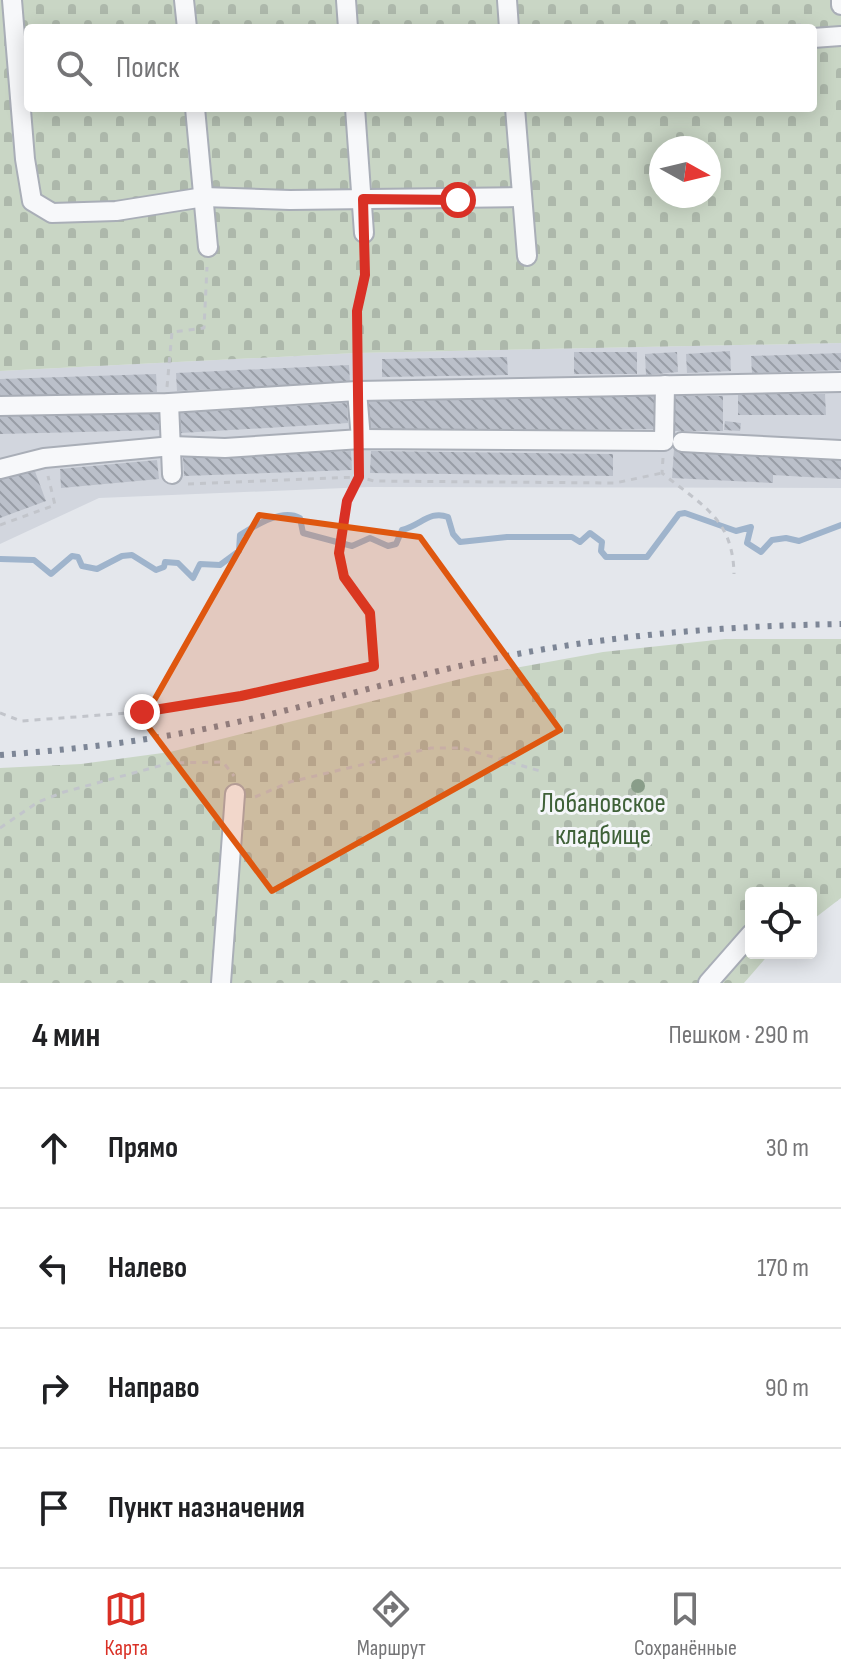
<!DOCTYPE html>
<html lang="ru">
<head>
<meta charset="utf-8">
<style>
	body { margin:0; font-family:"Sofia Sans Condensed",sans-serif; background:#f2f2f2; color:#202124 }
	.controls { position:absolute; right:24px; bottom:24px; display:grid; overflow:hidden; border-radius:8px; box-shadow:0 4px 20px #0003 }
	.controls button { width:72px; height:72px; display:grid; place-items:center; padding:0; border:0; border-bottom:2px solid #e0e0e0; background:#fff; color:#202124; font:40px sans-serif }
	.compass { position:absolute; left:649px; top:136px; width:72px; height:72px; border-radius:50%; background:#fff; box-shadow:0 4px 20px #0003; rotate:98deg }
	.stop { position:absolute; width:24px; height:24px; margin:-18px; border:6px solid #d93025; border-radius:50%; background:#fff }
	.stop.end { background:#d93025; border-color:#fff; box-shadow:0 2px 8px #0008 }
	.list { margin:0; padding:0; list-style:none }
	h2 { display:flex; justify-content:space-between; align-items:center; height:104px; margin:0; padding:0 32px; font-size:34px }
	h2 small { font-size:26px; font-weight:400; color:#757577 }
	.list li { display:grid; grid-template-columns:52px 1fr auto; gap:24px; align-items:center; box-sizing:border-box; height:120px; padding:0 32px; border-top:2px solid #e0e0e0 }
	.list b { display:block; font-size:30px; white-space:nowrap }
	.list em { font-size:26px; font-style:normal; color:#757577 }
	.icon { flex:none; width:44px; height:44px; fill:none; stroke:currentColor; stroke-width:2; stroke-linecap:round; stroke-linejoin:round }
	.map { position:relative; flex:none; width:841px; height:983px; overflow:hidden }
	.search { position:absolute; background:#fff; box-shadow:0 4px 20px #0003; left:24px; right:24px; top:24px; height:88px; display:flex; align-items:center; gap:20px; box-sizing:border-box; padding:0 28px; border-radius:8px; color:#757577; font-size:30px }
	.sheet { height:584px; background:#fff }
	nav { display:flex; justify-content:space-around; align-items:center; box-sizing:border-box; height:112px; border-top:2px solid #e0e0e0; background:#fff; font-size:22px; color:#757577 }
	nav a { display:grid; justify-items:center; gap:4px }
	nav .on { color:#d93025 }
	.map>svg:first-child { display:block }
</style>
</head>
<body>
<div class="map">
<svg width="841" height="983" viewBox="0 0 841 983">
	<defs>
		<pattern id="cemetery-stones" width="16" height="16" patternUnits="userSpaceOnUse" patternTransform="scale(2)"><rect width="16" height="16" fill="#c9d6c5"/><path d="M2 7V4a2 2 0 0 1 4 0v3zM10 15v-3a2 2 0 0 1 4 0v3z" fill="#adb8ab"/></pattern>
		<pattern id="building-back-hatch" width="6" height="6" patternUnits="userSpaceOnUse" patternTransform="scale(2)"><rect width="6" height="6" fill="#bbc0ca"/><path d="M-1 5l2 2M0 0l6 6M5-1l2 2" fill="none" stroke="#989da6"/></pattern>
	</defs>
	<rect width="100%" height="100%" fill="#e4e7ec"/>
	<polygon fill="#d2d6de" points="841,343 841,488 368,487 99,498 0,544 0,371 356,353"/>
	<g fill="url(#cemetery-stones)" fill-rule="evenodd">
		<path d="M 0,0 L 841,0 L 841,343 L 356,353 L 0,371 ZM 28,28 L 813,28 L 813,108 L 28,108 ZM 661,148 L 709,148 L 709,196 L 661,196 Z"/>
		<polygon points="725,639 841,639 841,898 811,921 811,893 751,893 751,953 770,953 744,983 0,983 0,768 81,764 170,752 476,675 603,652"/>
	</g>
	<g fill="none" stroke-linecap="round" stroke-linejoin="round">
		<path stroke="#9fb4cc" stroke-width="6" d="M 0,559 L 34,560 L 51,574 L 72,556 L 78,557 L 82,566 L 97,569 L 122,556 L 132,555 L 156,570 L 164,567 L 165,562 L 178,563 L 193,578 L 200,564 L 220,565 L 239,551 L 240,535 C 256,525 282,508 300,518 L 303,533 L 352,546 L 370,538 L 388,546 L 396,544 L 402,530 C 421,525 430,510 448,517 L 453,534 L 460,542 L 507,537 L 572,537 L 580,542 L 590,533 L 602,542 L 601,551 L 606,557 L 647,557 L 679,514 L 685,513 L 736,531 L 751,527 L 747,543 L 761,552 L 772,540 L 786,538 L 799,541 L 841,525"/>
	</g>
	<g fill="url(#building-back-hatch)">
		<polygon points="730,351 731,371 687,373 686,354"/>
		<rect x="574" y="352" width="63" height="22"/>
		<polygon points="677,352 678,372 646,375 645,354"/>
		<polygon points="841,353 841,370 752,373 751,356"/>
		<polygon points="507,357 508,375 382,377 382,359"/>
		<polygon points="349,365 350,383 177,391 176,373"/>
		<polygon points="156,374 157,392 0,397 0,379"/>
		<polygon points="657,393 657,429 369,432 369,397"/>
		<polygon points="738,394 825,394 826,415 738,415"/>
		<rect x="675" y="396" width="48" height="35"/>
		<polygon points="347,403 348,423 181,433 180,412"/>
		<polygon points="162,410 163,430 0,434 0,415"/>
		<polygon points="725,421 741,423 740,431 724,430"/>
		<polygon points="674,449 841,458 841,479 773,475 773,483 672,478"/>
		<polygon points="351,451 352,470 184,476 183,457"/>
		<polygon points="371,451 613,454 613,476 370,473"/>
		<polygon points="157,460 159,479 61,488 60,469"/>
		<polygon points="33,466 46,501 0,518 0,478"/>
	</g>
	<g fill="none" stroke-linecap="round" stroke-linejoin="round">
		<g stroke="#a9aeb7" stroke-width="22">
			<g id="minor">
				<polyline points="12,0 25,159 32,201 52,213 116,211 204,197 290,200 521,197"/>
				<polyline points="184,0 187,28"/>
				<polyline points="346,0 348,28"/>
				<polyline points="507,0 509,28"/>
				<polyline points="841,0 841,5"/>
				<polyline points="813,38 841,36"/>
				<polyline points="195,108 208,247"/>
				<polyline points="355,108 364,233"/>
				<polyline points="515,108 527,256"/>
				<polyline points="357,391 361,439"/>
				<polyline points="169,403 172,474"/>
				<polyline points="0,406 169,403 357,391 841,382"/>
				<polyline points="682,442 841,450"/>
				<polyline points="0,469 44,458 172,446 225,448 361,439 664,441 665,385"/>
				<polyline points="221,983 235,794"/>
				<polyline points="708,983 751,934"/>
			</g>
		</g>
		<g stroke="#c2c5cb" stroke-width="3" stroke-dasharray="6 6" stroke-linecap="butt">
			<polyline points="688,28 801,25"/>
			<polyline points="357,372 357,311 365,275 365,249"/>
			<polyline points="167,387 172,332 204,328 207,267"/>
			<path d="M 663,458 L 662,473 C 701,505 733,518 734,574"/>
			<polyline points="188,484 359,477 374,481 615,483 662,473"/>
			<polyline points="0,525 55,505 48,476"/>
			<path d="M 0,713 L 21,721 L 142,712 L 241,696 L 374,666 C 374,650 376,625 368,610 C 357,591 342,579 340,556 C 336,521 358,492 360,459"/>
			<polyline points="255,797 290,782 431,748 462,748 540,771"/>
			<polyline points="0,828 38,802 64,792 170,763 223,762 234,776"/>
		</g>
		<use href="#minor" stroke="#f7f8fa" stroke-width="18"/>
		<path stroke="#7d8696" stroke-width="6" stroke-dasharray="4 8" stroke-linecap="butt" d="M 0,755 C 82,749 165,739 246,720 C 328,701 409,676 492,659 C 608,635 724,626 841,624"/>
	</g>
	<circle fill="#899d89" cx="638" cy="786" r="7"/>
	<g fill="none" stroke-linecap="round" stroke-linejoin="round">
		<polyline stroke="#d93025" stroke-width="10" points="142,712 241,696 374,666 370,613 344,577 339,553 347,501 359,477 357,311 365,275 363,199 458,200"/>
	</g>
	<path fill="#df570f" fill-opacity="0.2" stroke="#df570f" stroke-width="6" stroke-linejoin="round" d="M 259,515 L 420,537 L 560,730 L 272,891 L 143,720 Z"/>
	<g text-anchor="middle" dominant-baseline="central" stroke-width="6" stroke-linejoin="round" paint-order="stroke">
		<g font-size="28" fill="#3f6138" stroke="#f4f6f9">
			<text x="603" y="803">Лобановское<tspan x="603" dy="32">кладбище</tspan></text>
		</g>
	</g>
</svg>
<div class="controls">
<button><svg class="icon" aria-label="locate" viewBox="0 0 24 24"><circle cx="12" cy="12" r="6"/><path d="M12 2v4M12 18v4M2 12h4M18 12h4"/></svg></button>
</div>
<svg class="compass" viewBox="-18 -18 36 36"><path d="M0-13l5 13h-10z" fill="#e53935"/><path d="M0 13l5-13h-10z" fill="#757577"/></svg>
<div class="stop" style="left:458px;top:200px"></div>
<div class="stop end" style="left:142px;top:712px"></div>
<div class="search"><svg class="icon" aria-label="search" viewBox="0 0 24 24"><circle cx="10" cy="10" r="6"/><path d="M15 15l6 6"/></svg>Поиск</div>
</div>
<section class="sheet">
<h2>4 мин<small>Пешком · 290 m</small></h2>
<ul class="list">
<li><svg class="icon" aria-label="ahead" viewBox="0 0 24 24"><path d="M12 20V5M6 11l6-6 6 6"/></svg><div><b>Прямо</b></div><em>30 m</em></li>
<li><svg class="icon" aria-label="left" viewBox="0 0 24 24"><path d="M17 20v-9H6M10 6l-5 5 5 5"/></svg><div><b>Налево</b></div><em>170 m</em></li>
<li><svg class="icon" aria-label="right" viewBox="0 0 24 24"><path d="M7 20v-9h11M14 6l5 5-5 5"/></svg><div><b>Направо</b></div><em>90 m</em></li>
<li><svg class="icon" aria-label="arrive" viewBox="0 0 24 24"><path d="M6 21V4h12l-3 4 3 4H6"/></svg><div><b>Пункт назначения</b></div></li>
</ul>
</section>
<nav>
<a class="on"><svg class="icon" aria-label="map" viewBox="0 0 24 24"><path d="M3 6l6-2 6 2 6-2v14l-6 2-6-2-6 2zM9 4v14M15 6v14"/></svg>Карта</a>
<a><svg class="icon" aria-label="directions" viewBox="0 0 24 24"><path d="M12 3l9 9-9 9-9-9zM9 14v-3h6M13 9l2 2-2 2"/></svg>Маршрут</a>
<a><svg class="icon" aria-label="saved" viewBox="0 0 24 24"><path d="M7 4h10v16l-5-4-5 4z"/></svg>Сохранённые</a>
</nav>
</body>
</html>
